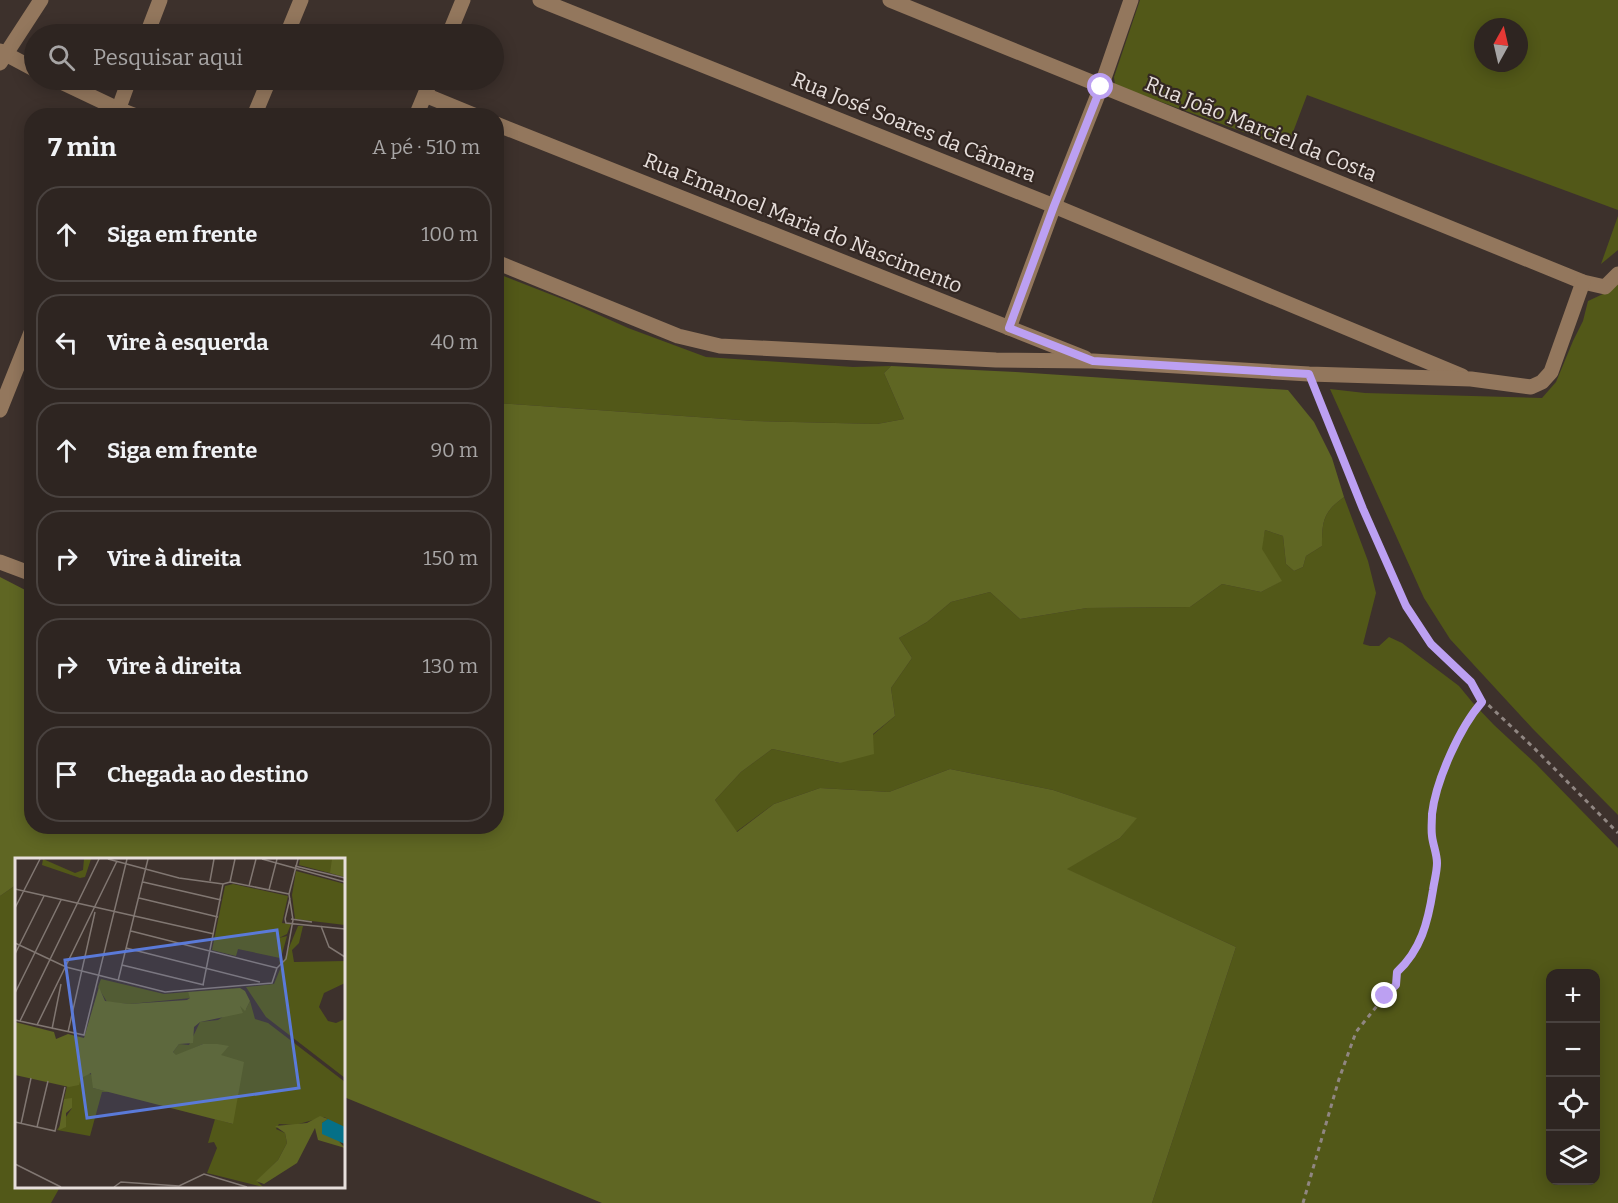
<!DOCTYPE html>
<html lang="pt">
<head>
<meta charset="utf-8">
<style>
	body { margin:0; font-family:Bitter,serif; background:#3a312e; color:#f1f3f6 }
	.controls { position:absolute; right:18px; bottom:18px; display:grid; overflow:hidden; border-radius:12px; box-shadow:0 3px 15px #0003 }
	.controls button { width:54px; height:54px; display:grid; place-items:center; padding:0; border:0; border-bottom:2px solid #49423f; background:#2e2521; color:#f1f3f6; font:30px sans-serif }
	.compass { position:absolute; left:1474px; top:18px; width:54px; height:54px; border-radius:50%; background:#2e2521; box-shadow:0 3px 15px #0003; rotate:8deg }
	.stop { position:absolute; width:18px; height:18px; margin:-14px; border:4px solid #bca0f2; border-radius:50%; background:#fff }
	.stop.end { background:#bca0f2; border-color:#fff; box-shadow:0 2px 6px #0008 }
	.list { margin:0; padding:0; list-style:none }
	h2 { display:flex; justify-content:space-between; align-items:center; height:78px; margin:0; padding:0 24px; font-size:26px }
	h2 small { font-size:20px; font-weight:400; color:#a7a5a5 }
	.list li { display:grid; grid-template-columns:39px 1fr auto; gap:18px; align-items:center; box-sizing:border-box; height:96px; margin:0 12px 12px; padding:0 12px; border:2px solid #49423f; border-radius:24px }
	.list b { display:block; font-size:22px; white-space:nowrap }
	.list em { font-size:20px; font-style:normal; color:#a7a5a5 }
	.icon { flex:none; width:33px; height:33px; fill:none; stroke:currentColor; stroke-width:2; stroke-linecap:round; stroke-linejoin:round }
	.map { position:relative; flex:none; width:1618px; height:1203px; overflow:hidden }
	.search { position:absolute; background:#2e2521; box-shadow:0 3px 15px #0003; left:24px; top:24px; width:480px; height:66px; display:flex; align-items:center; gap:15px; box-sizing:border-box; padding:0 21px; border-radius:33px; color:#a7a5a5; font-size:22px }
	.panel { position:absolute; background:#2e2521; box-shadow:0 3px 15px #0003; left:24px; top:108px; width:480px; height:726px; border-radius:24px }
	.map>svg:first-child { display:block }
</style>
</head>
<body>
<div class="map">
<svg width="1618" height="1203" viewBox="0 0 1618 1203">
	<rect width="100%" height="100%" fill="#3d312c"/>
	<g fill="#525818" fill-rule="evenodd">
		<path d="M 1140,0 L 1618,0 L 1618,210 L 1307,95 L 1287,148 L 1115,85 L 1114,77 ZM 1483,27 L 1519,27 L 1519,63 L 1483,63 Z"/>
		<polygon points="1618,216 1618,250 1601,264"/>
		<polygon points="496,273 570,302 628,328 706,357 853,367 891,366 884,373 904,419 877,424 754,421 497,403"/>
		<polygon points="1618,283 1618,815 1533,729 1450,639 1424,598 1330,389 1365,393 1542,398 1556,382 1573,341 1583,321 1588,301 1603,294"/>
		<path d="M 1344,497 L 1368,561 L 1376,593 L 1363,644 L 1370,646 L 1379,646 L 1389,637 L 1402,643 L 1459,686 L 1473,703 L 1494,725 L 1536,764 L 1618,848 L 1618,1203 L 1152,1203 L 1236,947 L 1066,869 L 1120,838 L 1136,818 L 1053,790 L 950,769 L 889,792 L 820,788 L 774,804 L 736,832 L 715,800 L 741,772 L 772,749 L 840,763 L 895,716 L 891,688 L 912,658 L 899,638 L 927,622 L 951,602 L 990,592 L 1020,619 L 1087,608 L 1190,607 L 1222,584 L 1261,592 L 1281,581 L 1261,549 L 1265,530 L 1283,536 L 1286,564 L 1294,571 L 1303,567 L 1306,556 L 1322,546 C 1322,521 1323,512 1344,497 ZM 1550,974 L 1596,974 L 1596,1180 L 1550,1180 Z"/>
		<polygon points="16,885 16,1186 60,1187 51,1203 0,1203 0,896"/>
	</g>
	<path fill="#5f6623" d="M 891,366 L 1016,372 L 1288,390 L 1314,422 L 1332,458 L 1344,497 C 1323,512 1322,521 1322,546 L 1306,556 L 1303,567 L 1294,571 L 1286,564 L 1283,536 L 1265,530 L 1262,549 L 1282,581 L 1261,592 L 1222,584 L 1190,607 L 1087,608 L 1020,619 L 990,592 L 951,602 L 927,622 L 899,638 L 912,658 L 891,688 L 895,716 L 873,734 L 874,754 L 840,763 L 772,749 L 741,772 L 715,800 L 737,832 L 774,804 L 820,788 L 889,792 L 950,769 L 1053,790 L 1137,818 L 1120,838 L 1067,869 L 1236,947 L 1152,1203 L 602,1203 L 344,1097 L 344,860 L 16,860 L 16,885 L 0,896 L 0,577 L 31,593 L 32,826 L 496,826 L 497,403 L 754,421 L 877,424 L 904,419 L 884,373 Z"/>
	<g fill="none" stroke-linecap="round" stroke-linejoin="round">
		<g stroke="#908682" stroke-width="3" stroke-dasharray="4.5 4.5" stroke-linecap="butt">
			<polyline points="1482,699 1534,748 1618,833"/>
			<polyline points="1303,1203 1339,1079 1356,1032 1385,996 1396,985 1397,972 1408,962 1421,940 1430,910 1437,862 1431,834 1432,812 1440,781 1469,717 1482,702 1471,682 1431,644 1406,607 1363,509 1315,390"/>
		</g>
		<g stroke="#93775d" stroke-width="15">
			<polyline points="540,0 1054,206 1462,376"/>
			<polyline points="890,0 1583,282 1605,287 1618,274"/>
			<polyline points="147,34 160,0"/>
			<polyline points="287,34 301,0"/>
			<polyline points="449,34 463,0"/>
			<polyline points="0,51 34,69"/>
			<polyline points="0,63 41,0"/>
			<polyline points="57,80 118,109 136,116"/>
			<polyline points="425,95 476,116"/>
			<polyline points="116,116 129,80"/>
			<polyline points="254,116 269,80"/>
			<polyline points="416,116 431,80"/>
			<polyline points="496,124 1085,358"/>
			<polyline points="496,262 678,336 720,346 996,360 1093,361 1309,374 1471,379 1531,387 1542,382 1551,372 1583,282"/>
			<polyline points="1009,328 1054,206 1101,87 1131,0"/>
			<polyline points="0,410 32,330"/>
			<polyline points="0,562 32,574"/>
		</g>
	</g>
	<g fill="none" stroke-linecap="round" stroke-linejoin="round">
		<path stroke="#bca0f2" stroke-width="8" d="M 1101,87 L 1054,206 L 1009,328 L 1093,361 L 1309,374 L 1363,509 L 1406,606 L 1431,644 L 1471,682 L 1482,702 C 1460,727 1436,780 1432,814 C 1432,821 1431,829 1432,836 C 1433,845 1437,854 1437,863 C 1437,872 1434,882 1433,890 C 1428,922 1421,950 1397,972 L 1396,985 L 1385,996"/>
	</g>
	<g text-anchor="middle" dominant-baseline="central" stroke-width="4.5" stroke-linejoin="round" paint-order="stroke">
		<g font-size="21" fill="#e7dfdc" stroke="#332722">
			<text transform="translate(914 127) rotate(22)">Rua José Soares da Câmara</text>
			<text transform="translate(1261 129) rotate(22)">Rua João Marciel da Costa</text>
			<text transform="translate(803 223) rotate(22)">Rua Emanoel Maria do Nascimento</text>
		</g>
	</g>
	<g transform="translate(15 858)">
		<rect width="330" height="330" fill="#3d312c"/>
		<path d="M 28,1 L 60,15 L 68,12 L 69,1 L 76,1 L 70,19 L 65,20 L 27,7 ZM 285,1 L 330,1 L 330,19 L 284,7 ZM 281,13 L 330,26 L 330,67 L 280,61 L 277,37 ZM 218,26 L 273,38 L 267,65 L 276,66 L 272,76 L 264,80 L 272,78 L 264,107 L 265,100 L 223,91 L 221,98 L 197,92 L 210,28 ZM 283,68 L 288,68 L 284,85 L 277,92 L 279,104 L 330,103 L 330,125 L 309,135 L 304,149 L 313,163 L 321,165 L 330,161 L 330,220 L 251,159 L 231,129 L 259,126 ZM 86,121 L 149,136 L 173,134 L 176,140 L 114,146 L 92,144 L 83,129 ZM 235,143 L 240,161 L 253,165 L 330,224 L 330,286 L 321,283 L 307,265 L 313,261 L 309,259 L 280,267 L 264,266 L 261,271 L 270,275 L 272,285 L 263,302 L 242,323 L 248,329 L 192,315 L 202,290 L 199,284 L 193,285 L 200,261 L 218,266 L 205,196 L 213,189 L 188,186 L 161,198 L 158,194 L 164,186 L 174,187 L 185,164 L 203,162 L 225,148 L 231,151 ZM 71,215 L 78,217 L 78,230 L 95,234 L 87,234 L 75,278 L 42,272 L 57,250 L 49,241 L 52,228 Z" fill="#525818"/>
		<path d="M 317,1 L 330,2 L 330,19 L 315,15 ZM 84,129 L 90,143 L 114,146 L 172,142 L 175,140 L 173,134 L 225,130 L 230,133 L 235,143 L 230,153 L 225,148 L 228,155 L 185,164 L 179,169 L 178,185 L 164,186 L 158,194 L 161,197 L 188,186 L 202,186 L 214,188 L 206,197 L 229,204 L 218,266 L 78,230 L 76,215 L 66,220 L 64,227 L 54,229 L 0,217 L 0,164 L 39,174 L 41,181 L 53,176 L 69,180 ZM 57,240 L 57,250 L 51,255 L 51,269 L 44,272 L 49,241 ZM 305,258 L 313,261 L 307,265 L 330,290 L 303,282 L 300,270 L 282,305 L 249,326 L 241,323 L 263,302 L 272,285 L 270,275 L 260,268 L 292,265 Z" fill="#5f6623"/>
		<path d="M 313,261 L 330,269 L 330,286 L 307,276 L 307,265 Z" fill="#057088"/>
		<path fill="none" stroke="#817772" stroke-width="1.5" d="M 93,1 L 164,20 L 208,26M 247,1 L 330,24M 280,8 L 330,20M 195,23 L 199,1M 128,24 L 206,42M 215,24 L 220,1M 208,26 L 215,24 L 274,36M 234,28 L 241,1M 0,31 L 199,76M 254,32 L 262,1M 124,40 L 203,59M 0,50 L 25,1M 270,61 L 271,65 L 330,71M 270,61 L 275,40M 276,61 L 297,64M 306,68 L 314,89 L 330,99M 116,73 L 262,110M 0,85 L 51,109 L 150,134 L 257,125 L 262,110M 111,90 L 245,124M 0,96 L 29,38M 107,107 L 189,127M 262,110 L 271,101 L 278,62 L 274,36 L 283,1M 103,123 L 133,1M 188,127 L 208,26M 0,135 L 46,42M 0,162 L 69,177 L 112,1M 5,163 L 84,1M 22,167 L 102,3M 37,171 L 46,126M 53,174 L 80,54M 0,264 L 40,273 L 50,229M 6,266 L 16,220M 22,269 L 33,223M 0,306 L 46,329M 99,329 L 106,324 L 164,328 L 189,316 L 232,329"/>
		<path fill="#5a7ad9" fill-opacity="0.15" stroke="#5a7ad9" stroke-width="3" d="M 262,72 L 284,230 L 72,260 L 50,102 Z"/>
		<rect width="330" height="330" fill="none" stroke="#e7dfdc" stroke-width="3"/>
	</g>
</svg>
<div class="controls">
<button>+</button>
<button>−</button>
<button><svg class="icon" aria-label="locate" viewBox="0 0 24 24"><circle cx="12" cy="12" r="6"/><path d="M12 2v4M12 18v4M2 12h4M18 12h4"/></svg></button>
<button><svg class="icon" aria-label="layers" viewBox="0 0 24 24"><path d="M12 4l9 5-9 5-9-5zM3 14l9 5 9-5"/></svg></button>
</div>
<svg class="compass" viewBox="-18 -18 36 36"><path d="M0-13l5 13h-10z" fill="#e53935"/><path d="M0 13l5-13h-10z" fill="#a7a5a5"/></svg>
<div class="stop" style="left:1101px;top:87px"></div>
<div class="stop end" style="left:1385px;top:996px"></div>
<div class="search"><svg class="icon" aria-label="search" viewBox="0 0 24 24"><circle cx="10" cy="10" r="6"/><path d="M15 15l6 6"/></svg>Pesquisar aqui</div>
<section class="panel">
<h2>7 min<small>A pé · 510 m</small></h2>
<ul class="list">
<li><svg class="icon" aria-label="ahead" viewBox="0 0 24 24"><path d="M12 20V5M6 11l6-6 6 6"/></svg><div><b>Siga em frente</b></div><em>100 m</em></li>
<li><svg class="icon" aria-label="left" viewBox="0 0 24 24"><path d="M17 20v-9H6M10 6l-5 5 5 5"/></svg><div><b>Vire à esquerda</b></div><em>40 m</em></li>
<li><svg class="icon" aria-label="ahead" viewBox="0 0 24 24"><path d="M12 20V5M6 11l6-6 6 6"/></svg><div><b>Siga em frente</b></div><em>90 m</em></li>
<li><svg class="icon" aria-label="right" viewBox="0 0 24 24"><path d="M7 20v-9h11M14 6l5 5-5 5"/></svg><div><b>Vire à direita</b></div><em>150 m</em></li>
<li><svg class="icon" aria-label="right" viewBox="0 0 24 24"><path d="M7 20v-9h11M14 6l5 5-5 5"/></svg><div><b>Vire à direita</b></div><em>130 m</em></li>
<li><svg class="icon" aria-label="arrive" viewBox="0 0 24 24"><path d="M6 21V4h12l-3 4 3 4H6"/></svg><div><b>Chegada ao destino</b></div></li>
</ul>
</section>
</div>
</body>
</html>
